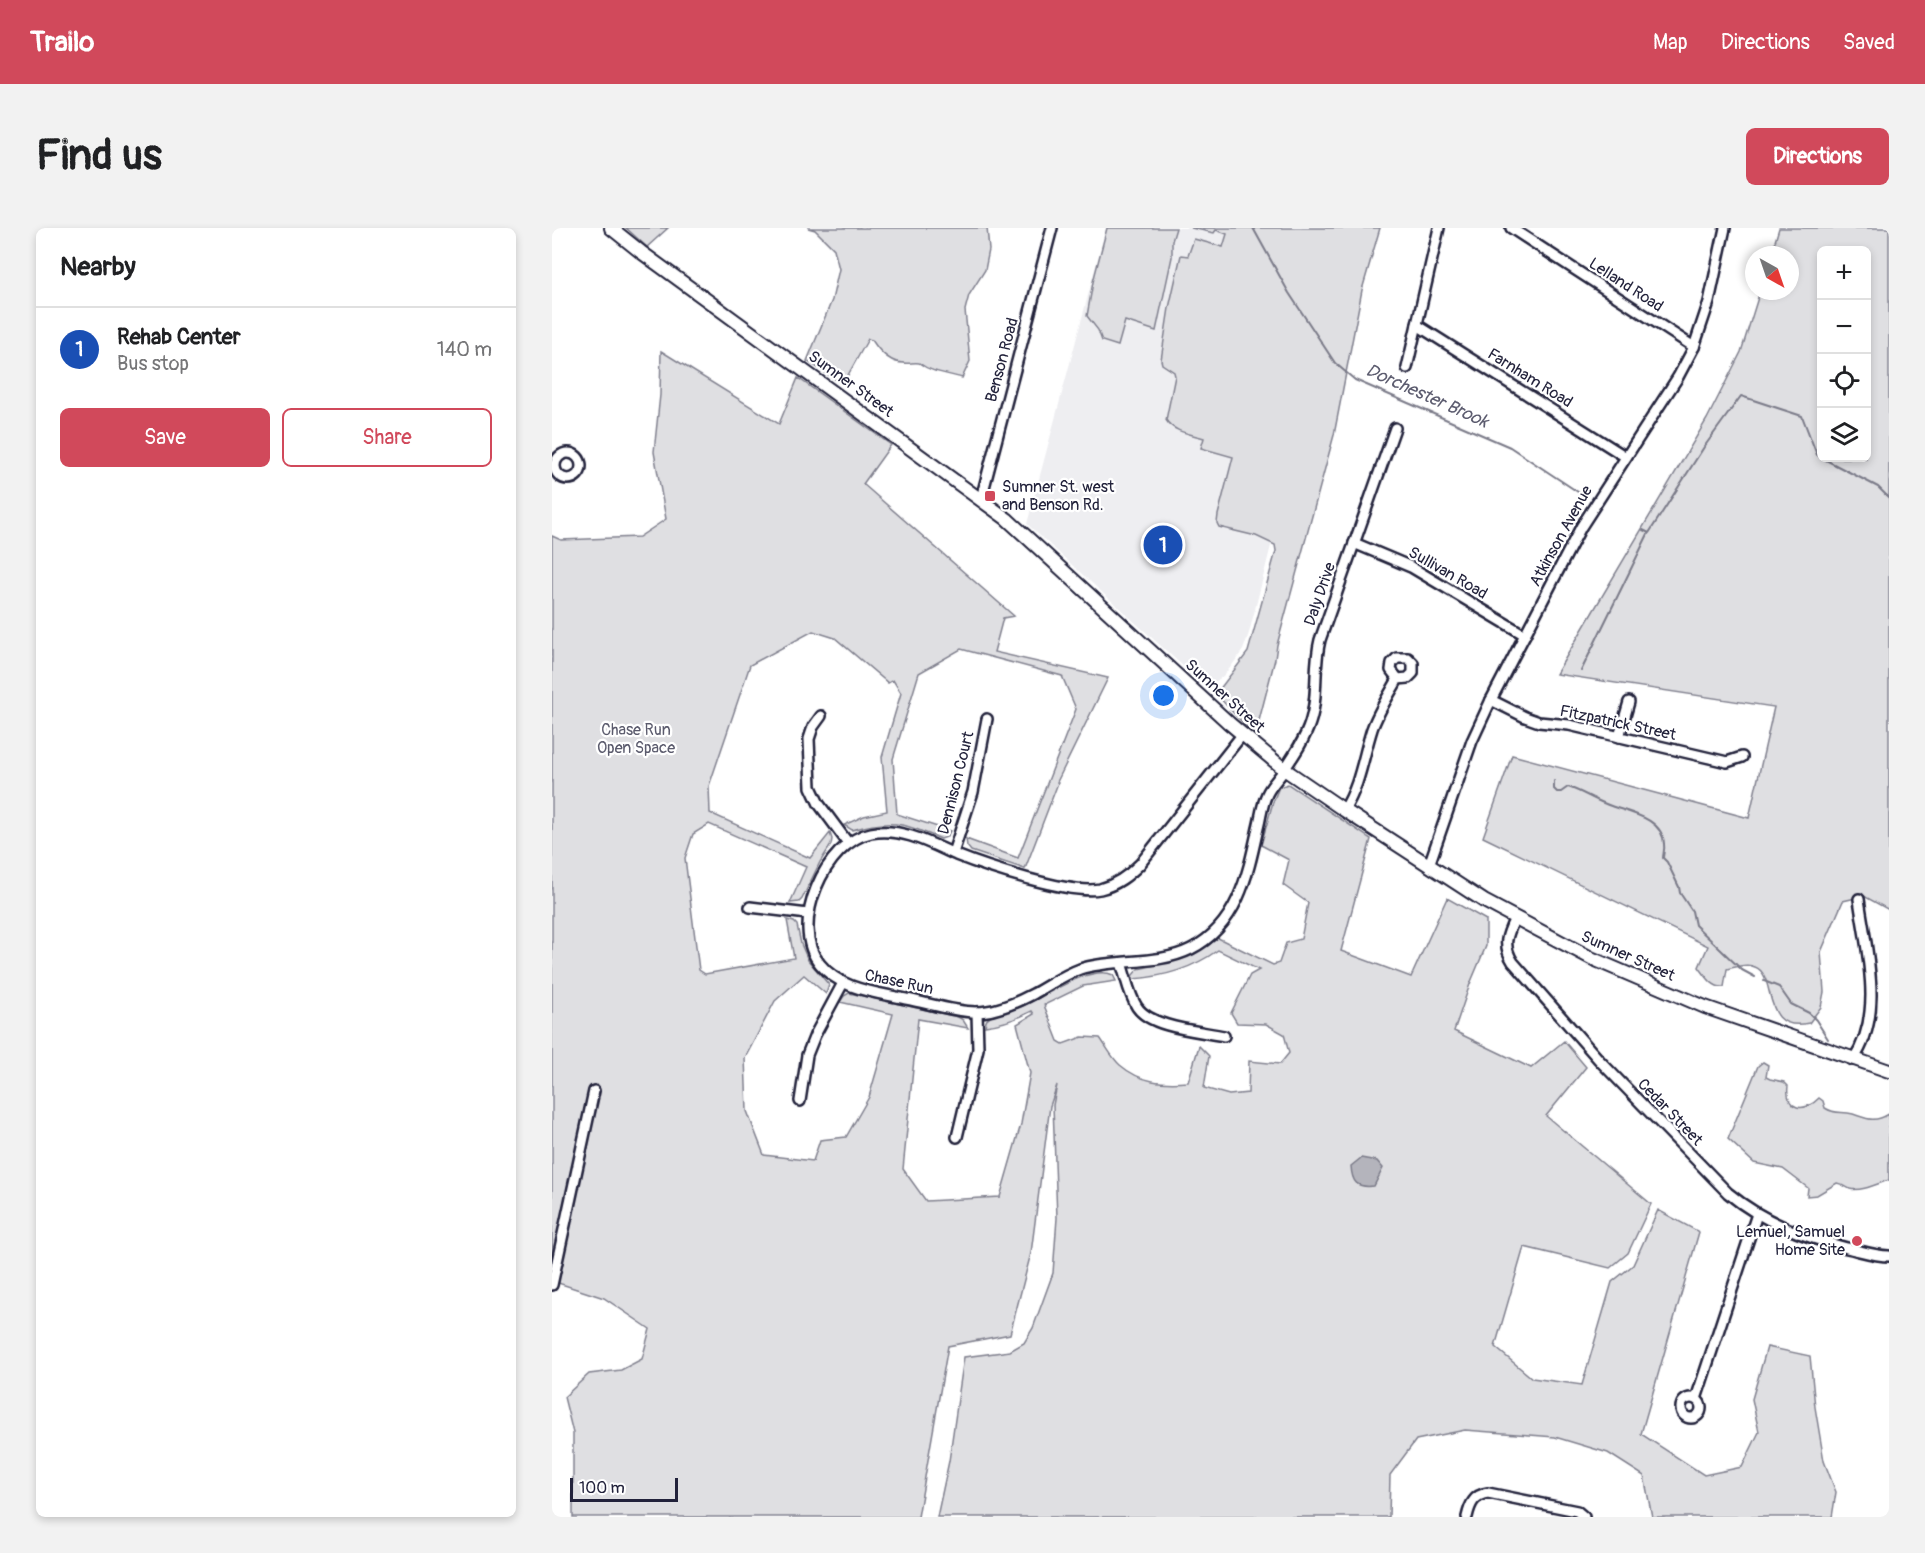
<!DOCTYPE html>
<html lang="en">
<head>
<meta charset="utf-8">
<style>
	body { margin:0; font-family:Pangolin,sans-serif; background:#f2f2f2; color:#202124 }
	.controls { position:absolute; right:18px; top:18px; display:grid; overflow:hidden; border-radius:9px; box-shadow:0 3px 9px #0003 }
	.controls button { width:54px; height:54px; display:grid; place-items:center; padding:0; border:0; border-bottom:2px solid #e0e0e0; background:#fff; color:#202124; font:30px sans-serif }
	.compass { position:absolute; left:1193px; top:18px; width:54px; height:54px; border-radius:50%; background:#fff; box-shadow:0 3px 9px #0003; rotate:140deg }
	.scale { position:absolute; left:18px; bottom:15px; width:108px; box-sizing:border-box; padding-left:6px; border:3px solid #22223b; border-top:0; font-size:16px; line-height:21px; white-space:nowrap; color:#22223b; -webkit-text-stroke:4px #fff; paint-order:stroke }
	.you { position:absolute; left:612px; top:468px; width:21px; height:21px; margin:-15px; border:4px solid #fff; border-radius:50%; background:#1a73e8; box-shadow:0 0 0 9px #1a73e833 }
	.badge { display:grid; place-items:center; width:39px; height:39px; border-radius:50%; background:#d1495b; color:#fff; font-size:20px; font-weight:700 }
	.pin { position:absolute; translate:-50% -50%; border:3px solid #fff; box-shadow:0 2px 6px #0006 }
	.list { margin:0; padding:0; list-style:none }
	h2 { display:flex; justify-content:space-between; align-items:center; height:78px; margin:0; padding:0 24px; font-size:26px }
	h2 small { font-size:20px; font-weight:400; color:#757577 }
	.list li { display:grid; grid-template-columns:39px 1fr auto; gap:18px; align-items:center; box-sizing:border-box; height:84px; padding:0 24px; border-top:2px solid #e0e0e0 }
	.list b { display:block; font-size:22px; white-space:nowrap }
	.list p { margin:0; font-size:20px; white-space:nowrap; color:#757577 }
	.list em { font-size:20px; font-style:normal; color:#757577 }
	.actions { display:flex; gap:12px; padding:18px 24px }
	.actions a { flex:1; padding:14px 0; border:2px solid #d1495b; border-radius:9px; text-align:center; font-size:21px; color:#d1495b }
	.actions .main { background:#d1495b; color:#fff }
	.icon { flex:none; width:33px; height:33px; fill:none; stroke:currentColor; stroke-width:2; stroke-linecap:round; stroke-linejoin:round }
	.map { position:relative; flex:none; width:1337px; height:1289px; overflow:hidden; border-radius:9px }
	header { display:flex; align-items:center; gap:36px; box-sizing:border-box; height:84px; padding:0 30px; background:#d1495b; color:#fff }
	header strong { font-size:28px }
	nav { display:flex; gap:33px; margin-inline-start:auto; font-size:21px }
	.intro { display:flex; align-items:center; justify-content:space-between; box-sizing:border-box; height:144px; padding:0 36px }
	h1 { margin:0; font-size:42px }
	.button { padding:15px 27px; border-radius:9px; background:#d1495b; color:#fff; font-size:21px; font-weight:700 }
	main { display:flex; gap:36px; padding:0 36px }
	aside { flex:1; background:#fff; border-radius:9px; box-shadow:0 3px 9px #0003 }
	.map>svg:first-child { display:block }
</style>
</head>
<body>
<header>
<strong>Trailo</strong>
<nav><a>Map</a><a>Directions</a><a>Saved</a></nav>
</header>
<div class="intro"><h1>Find us</h1><a class="button">Directions</a></div>
<main>
<aside>
<h2>Nearby<small></small></h2>
<ul class="list">
<li><span class="badge" style="background:#1a4fb4">1</span><div><b>Rehab Center</b><p>Bus stop</p></div><em>140 m</em></li>
</ul>
<div class="actions"><a class="main">Save</a><a>Share</a></div>
</aside>
<div class="map">
<svg width="1337" height="1289" viewBox="0 0 1337 1289">
	<rect width="100%" height="100%" fill="#fff"/>
	<filter id="ink" filterUnits="userSpaceOnUse"><feTurbulence type="fractalNoise" baseFrequency=".0167" numOctaves="2"/><feDisplacementMap in="SourceGraphic" scale="12" xChannelSelector="R" yChannelSelector="G"/><feConvolveMatrix kernelMatrix="1 2 1 2 8 2 1 2 1" color-interpolation-filters="sRGB"/></filter>
	<g filter="url(#ink)">
		<polygon fill="#eeeef1" points="554,0 799,0 697,405 691,422 678,440 671,448 655,460 475,296"/>
		<g fill="#dfdfe2" stroke="#80808e" stroke-width="1.5" fill-rule="evenodd">
			<polygon points="74,0 116,0 95,19"/>
			<path d="M 256,0 L 435,0 L 437,22 L 433,42 L 417,67 L 413,82 L 418,133 L 410,150 C 394,145 380,145 367,135 C 362,134 357,136 352,135 C 338,135 327,123 320,112 L 316,111 L 291,156 L 255,133 L 280,72 L 287,41 L 282,21 L 263,2 Z"/>
			<polygon points="555,0 624,0 620,13 620,29 604,103 573,93 566,118 550,113 546,102 535,88 541,54"/>
			<path d="M 639,0 L 828,0 L 810,62 L 782,207 L 725,417 L 723,431 L 703,508 L 664,466 L 696,424 L 724,323 L 723,317 L 704,308 L 667,299 L 665,295 L 666,287 L 681,229 L 649,220 L 652,210 C 639,206 621,204 614,192 L 623,148 L 622,144 L 610,136 L 609,132 L 617,80 L 629,27 L 636,28 L 642,11 L 671,19 L 675,6 L 664,2 L 662,5 Z"/>
			<path d="M 1227,0 L 1337,0 L 1337,682 L 1312,668 L 1291,673 L 1269,724 L 1272,764 L 1269,779 L 1257,795 C 1207,806 1226,747 1203,739 C 1195,735 1184,739 1175,741 L 1172,759 C 1160,760 1154,748 1147,739 L 1156,718 L 931,609 L 960,527 L 1197,590 L 1222,479 L 1004,446 L 1155,191 L 1189,124 L 1208,63 L 1238,63 L 1238,27 L 1219,27 ZM 1270,22 L 1314,22 L 1314,230 L 1270,230 Z"/>
			<path d="M 109,123 L 227,196 L 246,150 L 339,217 L 311,256 L 462,388 L 451,390 L 442,424 L 556,450 L 505,554 L 506,555 L 473,641 L 419,623 L 415,618 L 414,611 L 466,630 L 524,481 L 510,448 L 409,421 L 367,445 L 341,531 L 345,586 L 398,603 L 395,609 L 389,611 C 352,596 341,590 300,602 L 292,597 L 312,588 L 335,583 L 330,529 L 349,465 L 341,452 L 336,455 L 283,410 L 261,403 L 198,437 L 157,558 L 158,585 L 258,630 L 278,605 L 280,611 L 279,617 L 268,634 L 250,671 L 247,674 L 238,675 L 254,639 L 157,596 L 141,606 L 133,630 L 147,742 L 153,746 L 242,730 L 235,692 L 242,694 L 245,697 L 249,716 L 256,732 L 277,757 L 274,766 L 252,747 L 223,773 L 193,830 L 195,883 L 212,927 L 261,933 L 268,912 L 294,909 L 317,869 L 341,786 L 288,774 L 292,768 L 297,765 L 406,789 L 411,792 L 416,800 L 366,791 L 351,941 L 374,973 L 448,969 L 469,896 L 478,845 L 465,796 L 482,786 L 480,783 C 465,791 450,796 433,798 C 434,794 433,792 437,790 C 443,785 465,781 473,777 C 494,768 539,736 561,747 L 564,753 L 531,758 L 492,777 L 506,813 L 511,816 L 530,809 L 548,810 C 554,818 560,830 568,837 C 589,855 611,856 636,854 L 647,818 L 657,828 L 652,860 L 677,867 L 696,865 L 697,833 L 728,836 L 737,825 L 732,806 L 714,796 L 685,795 L 679,785 L 698,747 L 707,742 L 666,722 C 640,741 612,749 580,751 L 580,748 L 586,741 C 616,735 642,729 666,710 L 721,737 L 727,735 L 734,715 L 749,711 L 756,675 L 731,657 L 737,632 L 709,617 L 721,574 L 727,559 L 736,556 L 819,611 L 789,723 L 859,749 L 895,670 L 934,692 L 934,718 L 918,756 L 902,803 L 979,840 L 1012,813 L 1034,839 L 994,888 L 1099,976 L 1076,1025 L 1058,1040 L 972,1019 L 943,1119 L 980,1150 L 1030,1157 L 1060,1054 L 1081,1037 L 1106,982 L 1147,1004 L 1089,1206 L 1152,1247 L 1190,1239 L 1207,1204 L 1200,1171 L 1215,1119 L 1258,1128 L 1263,1179 L 1272,1233 L 1284,1264 L 1280,1289 L 1100,1289 L 1092,1248 L 1056,1225 L 1003,1209 L 913,1202 L 864,1212 L 838,1247 L 837,1289 L 385,1289 L 397,1233 L 412,1129 L 458,1123 L 472,1115 L 481,1100 L 501,1045 L 505,990 L 501,877 L 505,857 L 498,878 L 479,1025 L 458,1106 L 396,1118 L 366,1289 L 21,1289 L 21,1205 L 12,1169 L 37,1146 L 69,1142 L 90,1131 L 98,1101 L 52,1070 L 0,1053 L 0,308 L 9,312 L 87,309 L 114,291 L 102,224 L 108,167 Z"/>
			<path d="M 1211,834 L 1216,837 L 1214,849 L 1218,851 L 1232,854 L 1236,858 C 1233,883 1253,885 1267,870 L 1271,873 L 1273,880 C 1284,887 1289,883 1301,886 C 1316,891 1322,895 1337,886 L 1337,952 C 1327,955 1309,964 1298,961 C 1293,959 1291,956 1285,955 L 1265,967 L 1255,968 L 1256,960 L 1231,941 L 1202,935 L 1176,911 L 1206,838 Z"/>
		</g>
		<path fill="#b4b4bc" stroke="#7a7a88" stroke-width="1.5" d="M 809,930 L 825,933 L 831,940 L 822,958 C 805,960 800,955 799,938 Z"/>
		<g fill="none" stroke-linecap="round" stroke-linejoin="round">
			<g stroke="#7a7a88" stroke-width="2">
				<polyline points="701,0 737,65 783,135 803,152 958,219 1032,268"/>
				<polyline points="1270,230 1326,259 1337,270"/>
				<polyline points="1091,302 1097,305 1152,219 1189,168 1250,188 1265,227 1270,229"/>
				<polyline points="1029,443 1096,306"/>
				<path d="M 1002,553 L 1002,561 L 1005,564 L 1009,564 L 1016,559 C 1031,564 1044,573 1059,578 C 1078,585 1111,590 1112,616 C 1113,621 1111,626 1111,630 L 1115,634 L 1127,659 L 1128,665 L 1140,683 L 1143,697 L 1190,742 L 1203,749"/>
				<polyline points="1212,753 1227,759 1239,776 1257,785 1264,792 1276,811"/>
			</g>
			<g stroke="#22223b" stroke-width="14">
				<g id="minor">
					<polyline points="959,0 1142,119"/>
					<polyline points="865,97 1074,229"/>
					<polyline points="855,140 887,0"/>
					<circle cx="16" cy="238" r="13"/>
					<polyline points="429,271 500,0"/>
					<polyline points="802,315 859,339 973,407"/>
					<polyline points="939,472 973,489 987,494 1017,497 1175,534 1190,529"/>
					<polyline points="269,488 261,499 257,511 259,559 267,576 296,615"/>
					<path d="M 690,507 L 588,636 C 577,647 565,657 548,661 C 519,667 434,639 404,627 C 378,615 349,599 319,605 C 273,614 236,698 268,736 C 289,762 323,764 354,771 C 376,775 402,784 424,784 C 444,784 464,775 481,766 C 496,758 511,747 528,741 C 564,730 605,738 639,721 C 686,697 696,646 706,600 C 709,589 710,576 715,566 C 719,557 727,550 732,542 C 742,527 753,511 758,495 C 767,468 761,439 768,412 L 843,200"/>
					<polyline points="1067,509 1077,474"/>
					<path d="M 792,582 C 808,557 811,529 820,501 C 826,484 837,467 846,451 L 856,450 L 861,445 L 861,435 L 856,430 L 845,430 L 840,435 L 839,442 L 846,451"/>
					<polyline points="401,625 421,564 435,491"/>
					<polyline points="877,637 920,513 939,472 1029,299 1126,149 1142,119 1157,74 1173,0"/>
					<polyline points="198,679 256,686"/>
					<path d="M 963,690 C 955,707 950,717 961,734 L 1049,834 L 1176,965 C 1211,994 1252,1009 1295,1020 C 1309,1023 1323,1028 1337,1028"/>
					<path d="M 569,735 C 574,749 577,767 585,779 C 599,800 648,803 672,808"/>
					<path d="M 1301,832 C 1333,786 1314,722 1307,671"/>
					<polyline points="248,873 255,827 263,807 291,755"/>
					<polyline points="405,909 426,821 425,784"/>
					<polyline points="0,1057 42,863"/>
					<circle cx="1139" cy="1180" r="10"/>
					<polyline points="1144,1171 1205,986"/>
					<path d="M 915,1289 C 918,1276 922,1267 936,1265 L 1025,1283 L 1032,1289"/>
				</g>
			</g>
			<g stroke="#22223b" stroke-width="16">
				<polyline id="major" points="59,0 89,24 455,291 677,495 732,541 792,582 932,673 1039,730 1153,779 1337,843"/>
			</g>
			<use href="#minor" stroke="#fff" stroke-width="9"/>
			<use href="#major" stroke="#fff" stroke-width="12"/>
		</g>
	</g>
	<g fill="#d1495b" stroke="#fff" stroke-width="2">
		<rect x="432" y="262" width="12" height="12" rx="3"/>
		<circle cx="1305" cy="1013" r="6"/>
	</g>
	<g text-anchor="middle" dominant-baseline="central" stroke-width="4.5" stroke-linejoin="round" paint-order="stroke">
		<g font-size="16" fill="#22223b" stroke="#fff">
			<text transform="translate(1074 57) rotate(33)">Lelland Road</text>
			<text transform="translate(450 132) rotate(-75)">Benson Road</text>
			<text transform="translate(978 150) rotate(32)">Farnham Road</text>
			<text transform="translate(299 156) rotate(36)">Sumner Street</text>
			<text transform="translate(1009 308) rotate(-61)">Atkinson Avenue</text>
			<text transform="translate(896 345) rotate(30)">Sullivan Road</text>
			<text transform="translate(768 366) rotate(-71)">Daly Drive</text>
			<text transform="translate(673 468) rotate(42)">Sumner Street</text>
			<text transform="translate(1066 495) rotate(12)">Fitzpatrick Street</text>
			<text transform="translate(404 555) rotate(-76)">Dennison Court</text>
			<text transform="translate(1076 728) rotate(24)">Sumner Street</text>
			<text transform="translate(347 754) rotate(12)">Chase Run</text>
			<text transform="translate(1118 884) rotate(46)">Cedar Street</text>
		</g>
		<g font-size="16" fill="#22223b" stroke="#fff" text-anchor="start">
			<text x="450" y="259">Sumner St. west<tspan x="450" dy="18">and Benson Rd.</tspan></text>
			<text x="1293" y="1004" text-anchor="end">Lemuel, Samuel<tspan x="1293" dy="18">Home Site</tspan></text>
		</g>
		<g font-size="16" fill="#5b5b6d" stroke="#fff">
			<text x="84" y="502">Chase Run<tspan x="84" dy="18">Open Space</tspan></text>
		</g>
		<g font-size="18" font-style="italic" fill="#5c5c6f" stroke="#fff">
			<text transform="translate(875 168) rotate(24)">Dorchester Brook</text>
		</g>
	</g>
</svg>
<div class="controls">
<button>+</button>
<button>−</button>
<button><svg class="icon" aria-label="locate" viewBox="0 0 24 24"><circle cx="12" cy="12" r="6"/><path d="M12 2v4M12 18v4M2 12h4M18 12h4"/></svg></button>
<button><svg class="icon" aria-label="layers" viewBox="0 0 24 24"><path d="M12 4l9 5-9 5-9-5zM3 14l9 5 9-5"/></svg></button>
</div>
<svg class="compass" viewBox="-18 -18 36 36"><path d="M0-13l5 13h-10z" fill="#e53935"/><path d="M0 13l5-13h-10z" fill="#757577"/></svg>
<div class="scale">100 m</div>
<div class="you"></div>
<div class="pin badge" style="left:611px;top:317px;background:#1a4fb4">1</div>
</div>
</main>
</body>
</html>
